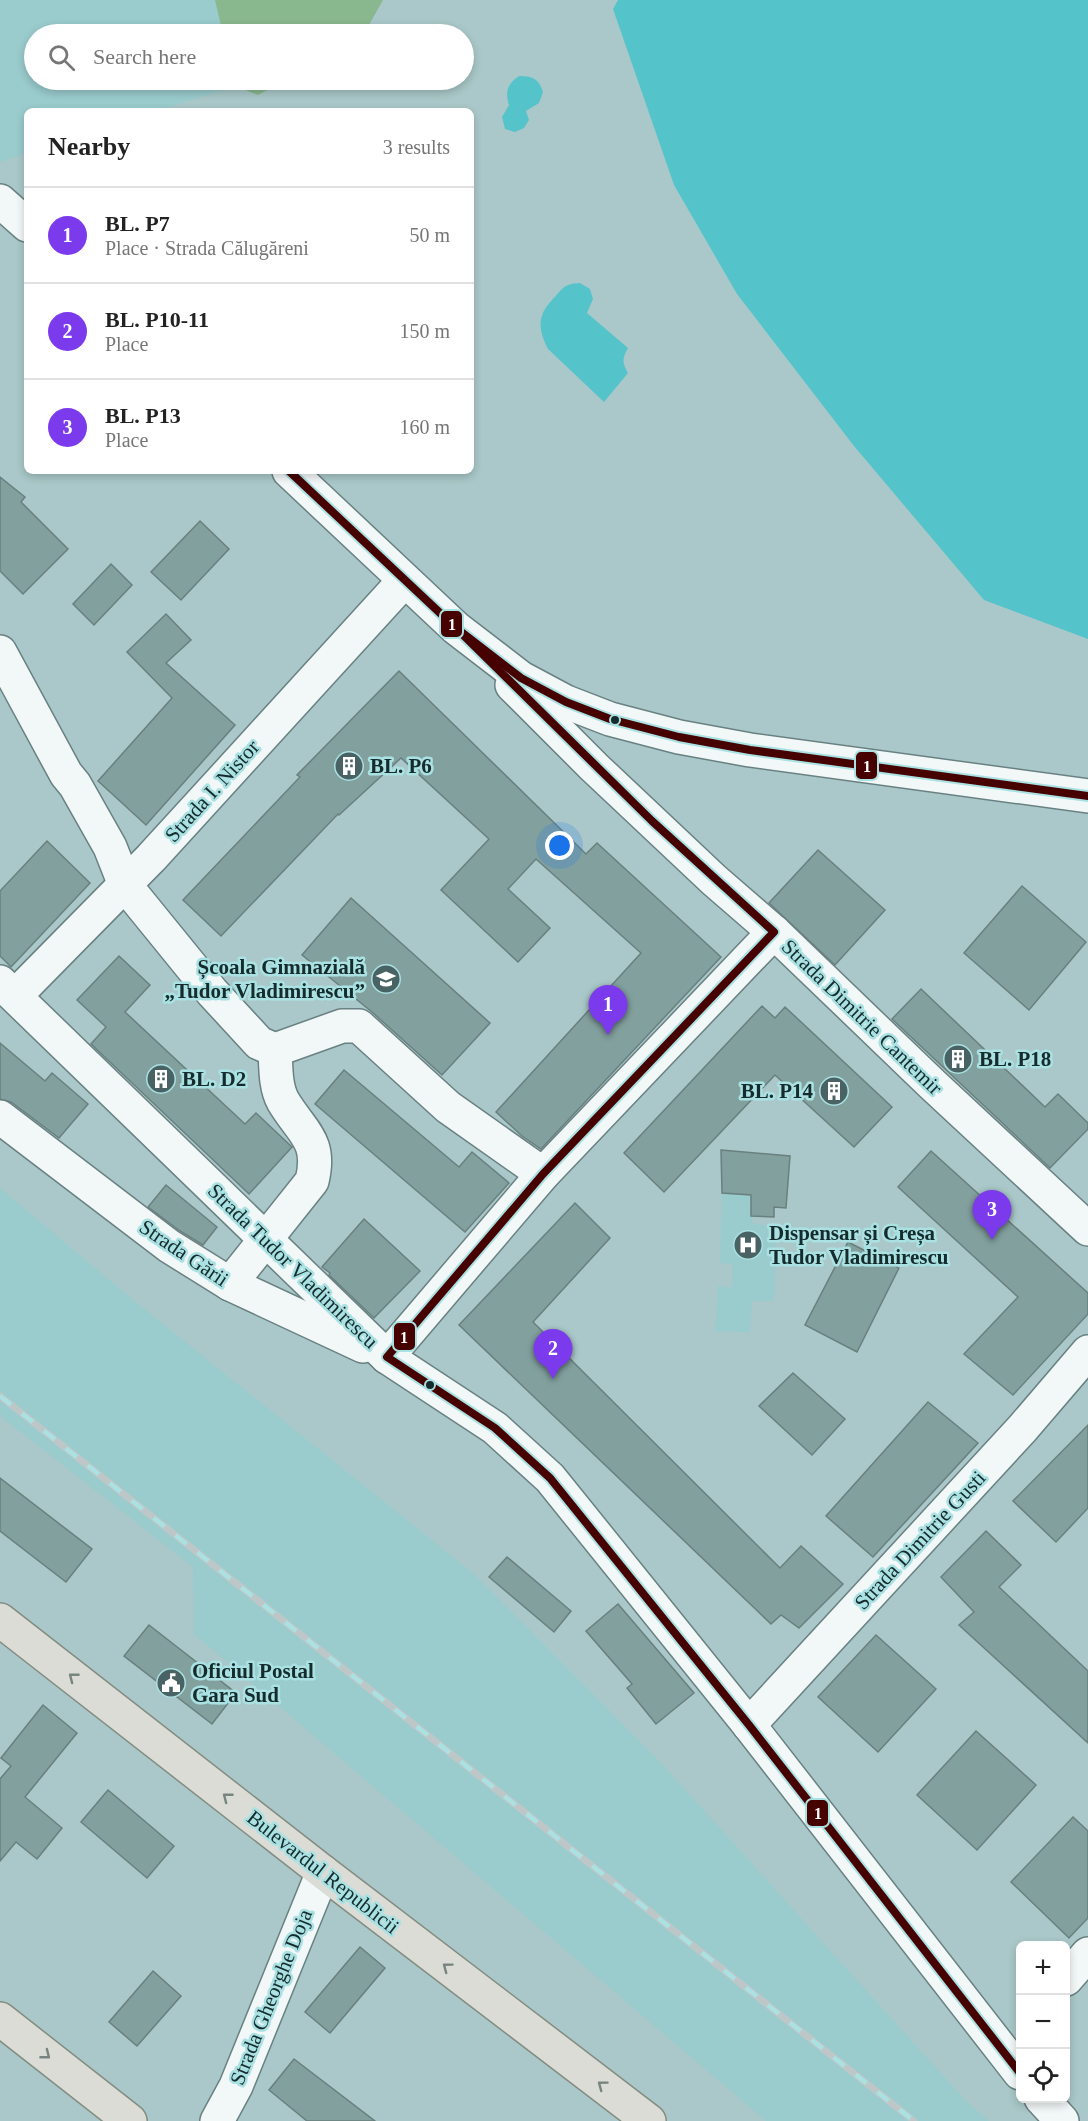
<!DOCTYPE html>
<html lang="en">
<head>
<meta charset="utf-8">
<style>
	body { margin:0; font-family:Georgia,serif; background:#f6f6f6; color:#222 }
	.controls { position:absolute; right:18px; bottom:18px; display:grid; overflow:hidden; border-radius:9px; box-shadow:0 3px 9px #0003 }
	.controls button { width:54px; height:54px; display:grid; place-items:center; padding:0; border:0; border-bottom:2px solid #e0e0e0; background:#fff; color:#222; font:30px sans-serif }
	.you { position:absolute; left:560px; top:846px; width:21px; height:21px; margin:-15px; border:4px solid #fff; border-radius:50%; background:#1a73e8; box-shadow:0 0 0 9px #1a73e833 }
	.badge { display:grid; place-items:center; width:39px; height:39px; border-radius:50%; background:#7c3aed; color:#fff; font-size:20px; font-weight:700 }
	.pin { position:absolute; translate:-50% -50px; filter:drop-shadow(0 2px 3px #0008) }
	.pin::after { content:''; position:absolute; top:32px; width:21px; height:18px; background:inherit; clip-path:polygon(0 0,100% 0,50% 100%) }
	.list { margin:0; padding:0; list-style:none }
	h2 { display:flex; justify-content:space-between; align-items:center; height:78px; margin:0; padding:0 24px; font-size:26px }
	h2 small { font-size:20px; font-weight:400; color:#767676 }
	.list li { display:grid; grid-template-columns:39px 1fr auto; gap:18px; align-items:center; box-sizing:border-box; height:96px; padding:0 24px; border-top:2px solid #e0e0e0 }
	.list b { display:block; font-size:22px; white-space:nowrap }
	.list p { margin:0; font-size:20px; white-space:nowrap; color:#767676 }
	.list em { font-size:20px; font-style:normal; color:#767676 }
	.icon { flex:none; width:33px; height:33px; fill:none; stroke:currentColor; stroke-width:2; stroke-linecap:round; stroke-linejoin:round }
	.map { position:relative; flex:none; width:1088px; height:2121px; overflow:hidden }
	.search { position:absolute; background:#fff; box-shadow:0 3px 9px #0003; left:24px; top:24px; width:450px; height:66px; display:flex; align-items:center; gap:15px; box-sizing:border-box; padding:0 21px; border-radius:33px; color:#767676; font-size:22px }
	.panel { position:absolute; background:#fff; box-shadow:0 3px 9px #0003; left:24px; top:108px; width:450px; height:366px; border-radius:9px }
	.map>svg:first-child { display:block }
</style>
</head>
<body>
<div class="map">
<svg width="1088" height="2121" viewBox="0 0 1088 2121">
	<rect width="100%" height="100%" fill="#aac8c9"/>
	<g fill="#9acbcd">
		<polygon points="0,0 215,0 223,34 34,34 34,80 233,80 235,86 157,111 27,111 27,153 0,162"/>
		<polygon points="0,1188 132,1299 473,1573 663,1765 966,2101 989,2121 766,2121 194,1634 193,1567 0,1416"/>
		<polygon points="722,1193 751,1195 752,1223 776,1227 774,1301 752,1301 750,1332 715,1331 718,1286 732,1287 732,1264 720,1263"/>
	</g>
	<g fill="#89b88e">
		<polygon points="215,0 383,0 364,34 223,34"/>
		<polygon points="234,80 286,80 258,95 235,86"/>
	</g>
	<g fill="#55c4ca">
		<polygon points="618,0 1088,0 1088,639 984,600 854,446 737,294 674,185 613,9"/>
		<path d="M 519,76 C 533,76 539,79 543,92 L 539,103 L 526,111 L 529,120 L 524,128 L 515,132 L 505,129 L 502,117 L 509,105 C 505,92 507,84 519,76 Z"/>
		<path d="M 580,283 L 590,289 L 593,299 L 587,313 L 628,348 C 622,358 622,363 628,373 L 604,402 L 548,349 C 538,329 537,316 552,300 C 563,289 562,284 580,283 Z"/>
	</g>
	<g fill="#82a09e" stroke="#69807f" stroke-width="1.5">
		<polygon points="0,477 25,497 21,502 68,549 23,594 0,571"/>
		<polygon points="200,521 229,549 181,600 151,572"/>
		<polygon points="111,564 132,585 94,625 73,604"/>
		<polygon points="166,614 191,640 166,663 235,725 146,825 98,781 172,698 127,652"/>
		<polygon points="399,671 586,854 597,843 721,957 541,1149 522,1136 496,1112 641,953 536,859 508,889 550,928 518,962 441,890 489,839 401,758 339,815 338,814 221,936 183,900 300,777 297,775"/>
		<polygon points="47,841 90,883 11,967 0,956 0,891"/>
		<polygon points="818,850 885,910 835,965 769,903"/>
		<polygon points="1022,886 1086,942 1029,1010 964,953"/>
		<polygon points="351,898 490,1023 442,1075 372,1012 302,955"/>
		<polygon points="119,956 150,985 125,1012 245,1124 256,1113 292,1147 249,1194 91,1044 106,1027 77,1000"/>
		<polygon points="921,989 1045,1107 1058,1094 1088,1123 1088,1129 1050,1168 892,1019"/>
		<polygon points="762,1006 775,1018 785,1007 892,1107 854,1147 775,1075 664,1192 624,1153"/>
		<polygon points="0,1043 45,1081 52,1073 88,1104 59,1138 11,1102 0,1099"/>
		<polygon points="344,1070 459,1167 472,1152 509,1183 465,1232 315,1104"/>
		<polygon points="721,1150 790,1156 786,1208 774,1207 774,1217 751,1216 751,1195 722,1193"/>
		<polygon points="931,1151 1088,1293 1088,1314 1013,1395 964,1354 1018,1297 898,1187"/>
		<polygon points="166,1185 217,1227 203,1245 180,1231 148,1207"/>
		<polygon points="575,1203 610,1238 533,1322 780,1568 801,1546 843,1584 799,1628 781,1615 771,1624 459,1325"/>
		<polygon points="364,1219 420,1271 374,1318 329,1275 330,1273 322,1267"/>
		<polygon points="848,1242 899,1268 857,1352 805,1325"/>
		<polygon points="793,1373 845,1419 812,1455 759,1406"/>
		<polygon points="928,1402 978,1443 873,1557 826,1516"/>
		<polygon points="1088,1425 1088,1508 1056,1542 1013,1501"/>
		<polygon points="0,1478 92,1549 66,1582 0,1531"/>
		<polygon points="986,1531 1021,1565 999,1587 1088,1671 1088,1743 959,1625 974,1612 941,1577"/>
		<polygon points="507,1557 571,1611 554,1632 489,1577"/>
		<polygon points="618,1604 694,1693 656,1724 627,1688 632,1684 586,1631"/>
		<polygon points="149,1625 236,1693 212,1724 124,1656"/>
		<polygon points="876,1635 936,1689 878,1752 818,1697"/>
		<polygon points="43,1705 77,1733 25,1797 62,1828 37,1859 16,1842 0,1861 0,1779 11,1766 1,1758"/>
		<polygon points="976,1731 1036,1785 977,1850 917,1795"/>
		<polygon points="108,1790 174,1846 147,1878 81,1822"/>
		<polygon points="1073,1817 1088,1831 1088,1918 1069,1938 1011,1882"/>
		<polygon points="360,1947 385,1968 330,2033 305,2012"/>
		<polygon points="153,1971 181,1996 137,2046 109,2022"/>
		<polygon points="294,2059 375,2121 307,2121 269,2090"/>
	</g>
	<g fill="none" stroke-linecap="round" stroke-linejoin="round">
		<g stroke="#698182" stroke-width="36">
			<g id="minor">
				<polyline points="0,201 27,225"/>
				<polyline points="289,471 456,628 521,678 566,702 610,719 679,737 750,750 1088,796"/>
				<polyline points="0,652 66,774 75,785 110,847 125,885 212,992 259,1043 275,1050 342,1026 359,1026 448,1107 543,1174"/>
				<polyline points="512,685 594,767 714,880 774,932 932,1084 1088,1229"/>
				<polyline points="0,982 387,1357 495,1428 550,1478 749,1725 1020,2073"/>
				<polyline points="15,996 151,858 404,581"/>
				<polyline points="0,1117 169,1246 230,1284 363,1346"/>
				<path d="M 230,1284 L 312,1181 C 322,1140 302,1133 283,1101 C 275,1086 276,1067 275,1050"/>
				<polyline points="387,1357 543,1174 774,932"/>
				<polyline points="749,1725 1022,1429 1088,1352"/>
				<polyline points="1066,1979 1088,1954"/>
				<polyline points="1041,2098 1062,2121"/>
				<polyline points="217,2121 236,2086 323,1872"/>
			</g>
		</g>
		<g stroke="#838c80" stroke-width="36">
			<g id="major">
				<polyline points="0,1620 323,1872 649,2121"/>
				<polyline points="0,2019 130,2121"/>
			</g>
		</g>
		<use href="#minor" stroke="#f2f7f7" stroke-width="33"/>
		<use href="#major" stroke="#dadcd5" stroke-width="33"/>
		<g stroke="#bec7c8" stroke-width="7">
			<polyline id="rail" points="0,1396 914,2121"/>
		</g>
		<use href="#rail" stroke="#aae1e3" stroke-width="4.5" stroke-dasharray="14" stroke-linecap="butt"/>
		<g stroke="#aae1e3" stroke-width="12">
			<g id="bus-1">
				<polyline points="289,471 456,628 521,678 566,702 610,719 679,737 750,750 1088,796"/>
				<polyline points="456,628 652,821 774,932 543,1174 387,1357 495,1428 550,1478 749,1725 1020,2073"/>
			</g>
		</g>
		<use href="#bus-1" stroke="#460101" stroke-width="8"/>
	</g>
	<defs><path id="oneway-chevron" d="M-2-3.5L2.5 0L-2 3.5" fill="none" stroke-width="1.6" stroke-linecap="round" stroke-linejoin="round" transform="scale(1.5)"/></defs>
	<g stroke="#788480">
		<use href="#oneway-chevron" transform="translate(73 1677) rotate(-142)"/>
		<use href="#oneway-chevron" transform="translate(227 1797) rotate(-142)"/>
		<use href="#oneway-chevron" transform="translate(447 1967) rotate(-143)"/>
		<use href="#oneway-chevron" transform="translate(46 2055) rotate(38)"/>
		<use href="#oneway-chevron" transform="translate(602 2085) rotate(-143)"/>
	</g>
	<defs>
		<g id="building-disc" transform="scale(1.5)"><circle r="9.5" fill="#496263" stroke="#aae1e3"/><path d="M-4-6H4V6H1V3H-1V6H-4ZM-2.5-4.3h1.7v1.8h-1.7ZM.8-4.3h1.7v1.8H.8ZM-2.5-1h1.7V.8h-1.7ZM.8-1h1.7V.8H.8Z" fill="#fff"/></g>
		<g id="school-disc" transform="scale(1.5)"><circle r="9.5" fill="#496263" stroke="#aae1e3"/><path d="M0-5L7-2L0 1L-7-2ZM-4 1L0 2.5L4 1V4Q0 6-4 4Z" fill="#fff"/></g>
		<g id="hospital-disc" transform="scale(1.5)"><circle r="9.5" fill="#496263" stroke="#aae1e3"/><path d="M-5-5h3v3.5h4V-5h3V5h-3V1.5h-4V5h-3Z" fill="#fff"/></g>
		<g id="civic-disc" transform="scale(1.5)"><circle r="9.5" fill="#496263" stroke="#aae1e3"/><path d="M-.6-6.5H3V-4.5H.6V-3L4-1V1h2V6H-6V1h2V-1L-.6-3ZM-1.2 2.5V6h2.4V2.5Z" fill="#fff"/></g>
	</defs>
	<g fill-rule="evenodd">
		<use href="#building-disc" x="349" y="766"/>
		<use href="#school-disc" x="386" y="979"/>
		<use href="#building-disc" x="958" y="1059"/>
		<use href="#building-disc" x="161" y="1079"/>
		<use href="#building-disc" x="834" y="1091"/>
		<use href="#hospital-disc" x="748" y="1245"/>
		<use href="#civic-disc" x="171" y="1683"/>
	</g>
	<g fill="#152b2c" stroke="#aae1e3" stroke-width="2">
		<circle cx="615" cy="720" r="5"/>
		<circle cx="430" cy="1385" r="5"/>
	</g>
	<g text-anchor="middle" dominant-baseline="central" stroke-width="5" stroke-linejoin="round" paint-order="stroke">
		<g font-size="21" font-weight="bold" fill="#152b2c" stroke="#aae1e3" text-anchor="start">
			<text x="370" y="766">BL. P6</text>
			<text x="365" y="967" text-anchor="end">Școala Gimnazială<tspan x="365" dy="24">„Tudor Vladimirescu”</tspan></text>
			<text x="979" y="1059">BL. P18</text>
			<text x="182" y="1079">BL. D2</text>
			<text x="813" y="1091" text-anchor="end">BL. P14</text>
			<text x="769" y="1233">Dispensar și Creșa<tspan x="769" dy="24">Tudor Vladimirescu</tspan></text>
			<text x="192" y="1671">Oficiul Postal<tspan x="192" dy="24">Gara Sud</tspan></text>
		</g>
		<g font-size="21" fill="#152b2c" stroke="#aae1e3">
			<text transform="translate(212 791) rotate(-48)">Strada I. Nistor</text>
			<text transform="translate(862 1017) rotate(44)">Strada Dimitrie Cantemir</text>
			<text transform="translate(184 1253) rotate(34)">Strada Gării</text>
			<text transform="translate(293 1266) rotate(44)">Strada Tudor Vladimirescu</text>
			<text transform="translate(920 1540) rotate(-47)">Strada Dimitrie Gusti</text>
			<text transform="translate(323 1872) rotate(38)">Bulevardul Republicii</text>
			<text transform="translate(271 1997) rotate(-68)">Strada Gheorghe Doja</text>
		</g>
	</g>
	<g stroke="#aae1e3" stroke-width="2">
		<rect x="440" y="610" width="23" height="28" rx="6" fill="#460101"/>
		<rect x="855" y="751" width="23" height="29" rx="6" fill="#460101"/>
		<rect x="393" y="1322" width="23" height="29" rx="6" fill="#460101"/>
		<rect x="806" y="1799" width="23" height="28" rx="6" fill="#460101"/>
	</g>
	<g font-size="16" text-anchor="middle" font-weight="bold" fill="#fff">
		<text x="452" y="630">1</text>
		<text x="867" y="772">1</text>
		<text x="404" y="1343">1</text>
		<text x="818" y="1819">1</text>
	</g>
</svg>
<div class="controls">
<button>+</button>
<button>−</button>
<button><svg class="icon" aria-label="locate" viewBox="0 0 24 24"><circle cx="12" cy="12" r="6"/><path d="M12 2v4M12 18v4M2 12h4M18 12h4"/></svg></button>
</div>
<div class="you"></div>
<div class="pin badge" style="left:608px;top:1035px">1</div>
<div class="pin badge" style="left:553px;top:1379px">2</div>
<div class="pin badge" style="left:992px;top:1240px">3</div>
<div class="search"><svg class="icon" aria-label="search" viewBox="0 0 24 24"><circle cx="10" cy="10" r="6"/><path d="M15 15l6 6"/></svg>Search here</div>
<section class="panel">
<h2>Nearby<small>3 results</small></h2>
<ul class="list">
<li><span class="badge">1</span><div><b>BL. P7</b><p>Place · Strada Călugăreni</p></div><em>50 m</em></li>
<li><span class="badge">2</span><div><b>BL. P10-11</b><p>Place</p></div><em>150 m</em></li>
<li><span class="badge">3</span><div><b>BL. P13</b><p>Place</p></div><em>160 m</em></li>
</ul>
</section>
</div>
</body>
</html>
